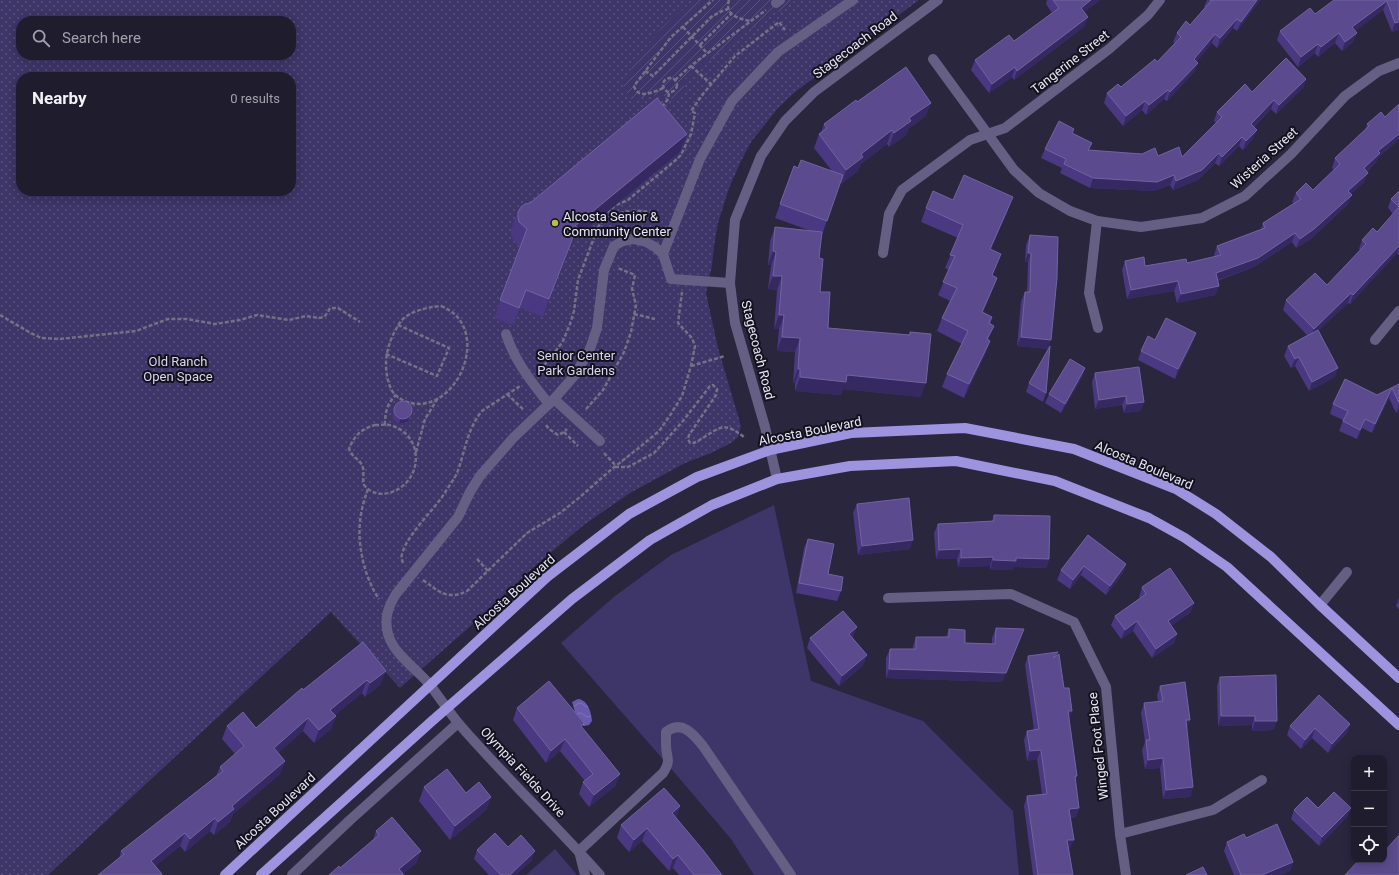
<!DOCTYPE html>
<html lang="en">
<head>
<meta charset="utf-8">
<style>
	body { margin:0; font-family:Roboto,sans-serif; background:#2c293a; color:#f1f3f6 }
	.controls { position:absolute; right:12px; bottom:12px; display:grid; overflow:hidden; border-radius:8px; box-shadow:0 2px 10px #0003 }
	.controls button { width:36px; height:36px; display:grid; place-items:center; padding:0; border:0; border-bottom:1px solid #3c3a4a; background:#1f1c2e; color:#f1f3f6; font:20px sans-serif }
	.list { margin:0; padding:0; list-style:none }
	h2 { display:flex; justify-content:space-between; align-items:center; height:52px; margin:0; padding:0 16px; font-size:17px }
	h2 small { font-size:13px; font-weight:400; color:#a1a1aa }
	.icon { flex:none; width:22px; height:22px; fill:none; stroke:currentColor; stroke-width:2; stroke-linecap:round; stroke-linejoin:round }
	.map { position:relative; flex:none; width:1399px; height:875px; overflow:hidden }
	.search { position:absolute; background:#1f1c2e; box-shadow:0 2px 10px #0003; left:16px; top:16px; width:280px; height:44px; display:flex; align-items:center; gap:10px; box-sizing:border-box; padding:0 14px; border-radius:16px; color:#a1a1aa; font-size:15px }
	.panel { position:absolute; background:#1f1c2e; box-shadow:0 2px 10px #0003; left:16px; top:72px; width:280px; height:124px; border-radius:16px }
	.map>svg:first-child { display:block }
</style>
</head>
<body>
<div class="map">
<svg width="1399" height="875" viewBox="0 0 1399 875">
	<defs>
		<pattern id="park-dots" width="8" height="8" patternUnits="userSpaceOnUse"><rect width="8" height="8" fill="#3e3568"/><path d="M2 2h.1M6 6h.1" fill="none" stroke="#5a527e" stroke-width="1.8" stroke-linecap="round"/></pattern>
		<pattern id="garden-furrows" width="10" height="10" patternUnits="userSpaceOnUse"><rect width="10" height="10" fill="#3e3568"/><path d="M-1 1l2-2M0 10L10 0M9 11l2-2" fill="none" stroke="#5a527e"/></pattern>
		<pattern id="water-waves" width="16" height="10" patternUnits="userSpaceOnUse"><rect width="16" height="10" fill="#695aad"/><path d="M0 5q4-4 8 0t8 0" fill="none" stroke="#7e72b9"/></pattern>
	</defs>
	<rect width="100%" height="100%" fill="#29263e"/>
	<g fill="#3e3568">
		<polygon points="774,505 811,681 923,721 1013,811 1019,875 754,875 731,839 668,765 561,643 615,596 671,555"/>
		<polygon points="555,849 577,875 526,875"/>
	</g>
	<path fill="url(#park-dots)" fill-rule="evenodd" d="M 0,0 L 919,0 L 795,92 L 778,108 L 751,142 L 741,161 L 729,188 L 718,223 L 714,246 L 712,265 L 706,293 L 718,348 L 741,426 L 738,437 L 731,443 L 711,453 L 685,463 L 630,493 L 585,524 L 537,564 L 465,631 L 400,688 L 331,612 L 48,875 L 0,875 ZM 21,21 L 291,21 L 291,55 L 21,55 ZM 21,77 L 291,77 L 291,191 L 21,191 Z"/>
	<path fill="url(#garden-furrows)" d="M 694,0 L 796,0 L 779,12 L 776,10 L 683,80 C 684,86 685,90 681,95 C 673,104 667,94 658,95 C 649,96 641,98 632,100 L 624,88 L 623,82 C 635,62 651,38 668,22 C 676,14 686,7 694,0 Z"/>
	<path fill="url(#water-waves)" d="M 578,699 C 588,700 591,712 592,721 L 589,725 L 583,726 L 576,715 L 572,702 Z"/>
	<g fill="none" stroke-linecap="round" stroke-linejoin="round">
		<g stroke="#747186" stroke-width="2.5" stroke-dasharray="4 2" stroke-linecap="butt">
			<path d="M 729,0 C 724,15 739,19 751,21"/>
			<polyline points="683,27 707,53"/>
			<polyline points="700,45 731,14"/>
			<polyline points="691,66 711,84"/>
			<polyline points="645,71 653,76 711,17 722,11 728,9"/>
			<circle cx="670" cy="85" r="7"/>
			<polyline points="675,80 693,64 766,10"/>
			<path d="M 663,88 C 654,92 638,100 634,86 L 671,37 L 713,0"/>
			<polyline points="662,107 668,99 669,93"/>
			<path d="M 603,220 C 622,211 637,207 657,215"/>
			<path d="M 441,306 C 495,327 457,418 407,402 C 401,400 394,395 391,389 C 383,370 385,351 394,333 C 397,328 399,322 404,318 C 414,310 429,307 441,306 Z"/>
			<polyline points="634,314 655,319"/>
			<polyline points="0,315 29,332 41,338 60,339 136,331 168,319 187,319 215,324 240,320 257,315 289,320 306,316 319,318 324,317 328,312 330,308 338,308 360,322"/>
			<polyline points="386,354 437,376 449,348 398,325"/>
			<polyline points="691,366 725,356"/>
			<polyline points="540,370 552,356 563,341 570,324 574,311 578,280 598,227 614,206 628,200 677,159 681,155 691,134 695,113 691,111 703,94 735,56 779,22 785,30"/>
			<polyline points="507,394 524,410"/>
			<polyline points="586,409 603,390 624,352 631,332 636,305 632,289 635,275 618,268"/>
			<path d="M 375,425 C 381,425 387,424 393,426 C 426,438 422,484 389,493 C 379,495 371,493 364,485 C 362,478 365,471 362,465 C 358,458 353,458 349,449 C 354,436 361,429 375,425 Z"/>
			<path d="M 385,425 C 385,412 387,404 396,395"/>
			<polyline points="546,425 549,429 558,435 564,432 567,429"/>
			<polyline points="564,432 578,446"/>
			<polyline points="416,452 425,419 438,398"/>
			<polyline points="604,453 616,466"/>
			<path d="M 615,467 L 628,467 L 654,453 L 683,421 L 710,386 L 713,385 L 717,389 L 716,395 L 689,435 L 688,439 L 690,443 C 695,443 697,442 701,439 C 721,427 723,421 744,437"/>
			<path d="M 368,489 C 358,516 357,537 364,565 C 367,576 372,589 379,599"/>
			<polyline points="477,559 488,571"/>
			<path d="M 403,563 C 402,560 401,558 402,554 C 407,535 431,513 442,497 C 447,489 453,481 457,473 C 465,452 467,429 482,411 L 520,386"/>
			<path d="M 423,580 C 438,591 448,601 467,591 L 527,533 L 560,513 L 580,497 L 613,468 L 640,447 L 659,431 L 669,417 L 682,396 L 691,366 L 695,346 L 692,338 L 678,323 L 682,292"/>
		</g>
		<g stroke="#645f83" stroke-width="10">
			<polyline points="776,3 780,0"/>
			<polyline points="933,59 1014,170 1039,193 1070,211 1097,221 1141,227 1202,218 1245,196 1291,154 1345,96 1379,71 1399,63"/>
			<polyline points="1097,221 1089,293 1098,328"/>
			<polyline points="883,253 889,214 902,190 970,140 1005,128 1109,49 1148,15 1160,0"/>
			<polyline points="663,254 700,159 732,101 778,52 853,0"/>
			<path d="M 506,334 C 514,360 532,383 549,404"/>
			<polyline points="1375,340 1399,311"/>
			<polyline points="554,399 600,441"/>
			<polyline points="777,479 765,427 735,323 730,283 735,220 761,156 785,121 814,92 938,0"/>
			<polyline points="888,598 1011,594 1074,622 1106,687 1120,834 1126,875"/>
			<polyline points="1320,605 1347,572"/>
			<polyline points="1120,834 1213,810 1262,780"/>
			<polyline points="292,875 350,820 458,723"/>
			<path d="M 585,875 L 579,851 L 663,773 C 672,759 666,759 666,745 C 666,741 666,736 666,732 C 682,719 694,735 703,746 L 791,875"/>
			<path d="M 600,875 C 554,823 504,776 459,724 C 449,712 440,698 430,685 C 417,669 394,655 388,634 C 384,618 388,607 396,594 L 458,517 L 470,492 L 480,476 L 514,437 L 554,399 L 575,375 L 590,349 L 597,328 L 604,270 L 614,246 L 623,241 L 633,239 L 646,242 L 655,247 L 663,254 L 671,279 L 730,283"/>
		</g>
		<g stroke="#9e93de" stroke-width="10">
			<polyline points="225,875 547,577 629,514 697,477 770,450 851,433 965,428 1074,449 1176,489 1216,514 1271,557 1320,605 1399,678"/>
			<polyline points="261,875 432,721 572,599 650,540 712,505 777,479 850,466 956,461 1055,481 1149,518 1185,538 1227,567 1399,725"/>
		</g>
	</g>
	<g fill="#4a3882">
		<polygon points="1047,0 1100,0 1084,12 1085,26 1014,80 1012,77 989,93 971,70 975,60 1014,41 1052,13 1046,4"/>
		<polygon points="1207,0 1260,0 1237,31 1233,28 1217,48 1212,43 1196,62 1198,63 1194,72 1167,101 1164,99 1146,115 1142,110 1123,126 1104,103 1107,93 1121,87 1157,62 1175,43 1173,42 1177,33 1190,25 1205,8 1204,7"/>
		<polygon points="1334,0 1399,0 1399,30 1392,32 1383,10 1355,31 1353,42 1342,51 1335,43 1318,57 1315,53 1298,67 1277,40 1280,31 1315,14"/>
		<polygon points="1306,79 1303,88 1276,114 1271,109 1254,127 1253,139 1243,150 1239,146 1219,166 1215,163 1198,180 1173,190 1170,185 1154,191 1090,188 1060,173 1062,168 1041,158 1045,149 1072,133 1092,143 1089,150 1158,156 1182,157 1216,123 1214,121 1217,112 1252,92"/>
		<polygon points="857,102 926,116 908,129 906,135 889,147 887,144 861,164 858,171 841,184 840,182 822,235 821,234 819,258 820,292 828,328 909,335 910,332 921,397 843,389 841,395 795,391 795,383 793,383 795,352 777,351 779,329 774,329 777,290 768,289 771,265 768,265 770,241 775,227 811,231 775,218 794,166 798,168 832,171 814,148 819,134 821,133 824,124"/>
		<polygon points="1381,112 1378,158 1376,162 1367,172 1364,182 1351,194 1348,204 1311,239 1296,248 1292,242 1254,267 1217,281 1219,286 1215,295 1177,303 1174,291 1127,299 1122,270 1125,261 1145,266 1187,263 1215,257 1214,255 1217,246 1261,229 1263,223 1294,203 1292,202 1296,193 1313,190 1334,170 1332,168 1335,158 1365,130 1367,124"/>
		<polygon points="687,134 680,152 572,241 543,317 520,308 513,325 494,318 520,247 513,240 511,235 511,229 518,212 530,203"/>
		<polygon points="1399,191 1399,255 1397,253 1350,304 1348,303 1318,331 1335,377 1309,391 1295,366 1291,368 1284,356 1288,346 1307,335 1283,310 1286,300 1327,285 1360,250 1359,249 1362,240 1377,232 1393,214 1388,208 1391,199"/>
		<polygon points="953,200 1008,210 991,249 996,267 992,276 997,278 992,291 983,312 992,317 990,324 989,340 990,341 985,354 964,398 942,387 947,374 962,344 937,331 942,318 950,301 938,295 949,270 945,268 958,238 921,222 926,208"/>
		<polygon points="1030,235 1048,349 1017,346 1021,301 1025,292 1027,292 1028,262 1025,262 1026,245"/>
		<polygon points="1196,333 1193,342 1175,379 1138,360 1141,351 1155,340"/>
		<polygon points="1085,368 1082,377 1061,413 1045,403 1049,394"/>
		<polygon points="1095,373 1144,402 1140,411 1124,413 1122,405 1095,409 1092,382"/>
		<polygon points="1029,383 1046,393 1043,402 1026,392"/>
		<polygon points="1399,384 1399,412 1396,413 1389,398 1372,433 1362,428 1357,439 1339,431 1343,420 1330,414 1333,404 1377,395"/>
		<polygon points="394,407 410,417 408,421 404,423 399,423 395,421 393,417 393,412"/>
		<polygon points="857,504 910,549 858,555 853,513"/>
		<polygon points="994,515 1049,559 1046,568 1013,567 1012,570 990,570 990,566 958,567 957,559 936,559 934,533 938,524 992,521"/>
		<polygon points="1088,535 1126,564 1123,573 1106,595 1081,575 1070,589 1057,580 1061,570"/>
		<polygon points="808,539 828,574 841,591 837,601 796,593 804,548"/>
		<polygon points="1142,587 1191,612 1171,626 1177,634 1174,643 1152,658 1133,631 1121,639 1111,625 1115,616 1140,598 1139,597"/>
		<polygon points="1399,598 1399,609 1396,606"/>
		<polygon points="857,627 853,636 852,638 867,655 863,665 839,686 807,648 810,638"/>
		<polygon points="996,628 1020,639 1002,682 886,678 886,658 890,649 913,649 913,646 916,637 946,637 949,629 965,643 992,644 992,638"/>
		<polygon points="363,642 381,684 365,697 362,693 335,715 336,716 331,729 314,743 303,731 278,753 285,761 280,774 233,814 230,822 214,835 210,831 185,852 180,846 155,866 162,874 161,875 98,875 119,858 121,851 216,776 220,767 235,754 222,739 227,726 256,728"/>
		<polygon points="1028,656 1057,656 1064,688 1069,719 1077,776 1075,780 1079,808 1076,817 1071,818 1070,849 1069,849 1073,875 1033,875 1024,806 1027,796 1042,794 1037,759 1027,761 1024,740 1027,731 1034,730 1025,665"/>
		<polygon points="1220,677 1277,721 1273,730 1252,731 1252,725 1218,726 1217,686"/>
		<polygon points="1160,686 1190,720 1186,729 1193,787 1190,797 1163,799 1160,768 1145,769 1142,750 1145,742 1141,713 1144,703 1158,702 1157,695"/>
		<polygon points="517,708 582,728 620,774 615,786 589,807 579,794 583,782 585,781 560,751 546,763 513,720"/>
		<polygon points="1350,724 1347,733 1328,753 1312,738 1301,749 1287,735 1290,726"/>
		<polygon points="424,787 466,793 491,797 486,810 450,840 419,801"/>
		<polygon points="680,806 676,818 722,875 679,875 673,868 669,871 642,841 629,852 617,838 621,825"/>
		<polygon points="1318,808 1351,808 1347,817 1319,846 1291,819 1294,810"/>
		<polygon points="376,831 421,851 416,863 403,874 340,868 373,840"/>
		<polygon points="1246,838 1293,862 1290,871 1280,875 1234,875 1224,851 1227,842"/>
		<polygon points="508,847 532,860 516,875 489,875 474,859 477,850"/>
	</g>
	<g fill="#362961">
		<polygon points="1091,0 1100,0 1078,17 1081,8"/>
		<polygon points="1257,0 1260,0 1237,31 1241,22"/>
		<polygon points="1387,1 1383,10 1349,36 1352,27"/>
		<polygon points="1088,17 1085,26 1014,80 1017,71"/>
		<polygon points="1237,19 1233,28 1217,48 1220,38"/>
		<polygon points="1399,22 1399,30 1392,32 1395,23"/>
		<polygon points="1339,33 1335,43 1318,57 1321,47"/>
		<polygon points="1357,33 1353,42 1342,51 1345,42"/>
		<polygon points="1215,34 1212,43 1191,69 1194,59"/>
		<polygon points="1318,44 1315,53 1298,67 1301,57"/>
		<polygon points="1198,63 1194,72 1167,101 1170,92"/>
		<polygon points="1015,67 1012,77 989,93 992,84"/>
		<polygon points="1306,79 1303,88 1276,114 1279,105"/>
		<polygon points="1168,90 1164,99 1146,115 1149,105"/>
		<polygon points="1274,100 1271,109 1247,133 1251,124"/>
		<polygon points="1145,101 1142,110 1123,126 1126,116"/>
		<polygon points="931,103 926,116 908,129 906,135 889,147 894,133 909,118"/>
		<polygon points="892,130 887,144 861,164 858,171 841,184 846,170 861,154"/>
		<polygon points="1257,130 1253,139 1243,150 1246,141"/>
		<polygon points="687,134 680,152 572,241 543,317 575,226"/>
		<polygon points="1399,134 1399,140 1378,158 1376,162 1360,178 1364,168 1378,151"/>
		<polygon points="1242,137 1239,146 1219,166 1222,157"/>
		<polygon points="1219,153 1215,163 1198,180 1173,190 1176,181"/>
		<polygon points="1368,173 1364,182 1345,200 1348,191"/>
		<polygon points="1174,175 1170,185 1154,191 1090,188 1093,178"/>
		<polygon points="1352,195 1348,204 1311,239 1296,248 1300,239"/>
		<polygon points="1013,197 1008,210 985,263 990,249"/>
		<polygon points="1295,233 1292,242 1254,267 1212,282 1216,273"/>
		<polygon points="1399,246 1399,249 1397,253 1350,304 1353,295"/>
		<polygon points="773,251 776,252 771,265 768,265"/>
		<polygon points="1028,253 1031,253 1028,262 1025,262"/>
		<polygon points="1001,254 996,267 987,289 992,275"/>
		<polygon points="773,276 782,276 777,290 768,289"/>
		<polygon points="997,278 992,291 977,326 982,312"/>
		<polygon points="1178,281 1174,291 1127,299 1131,290"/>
		<polygon points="1219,286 1215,295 1177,303 1181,294"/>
		<polygon points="1351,293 1348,303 1310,339 1314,329"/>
		<polygon points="779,315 784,315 779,329 774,329"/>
		<polygon points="994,326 989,339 982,353 987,339"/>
		<polygon points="1196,333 1193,342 1175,379 1178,369"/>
		<polygon points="782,337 800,338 795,352 777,351"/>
		<polygon points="1021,337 1051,340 1048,349 1017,346"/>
		<polygon points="990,341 985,354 964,398 969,384"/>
		<polygon points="1299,357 1295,366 1291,368 1295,359"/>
		<polygon points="1085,368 1082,377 1061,413 1065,404"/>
		<polygon points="1338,368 1335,377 1309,391 1312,382"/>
		<polygon points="798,369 800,369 795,383 793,383"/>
		<polygon points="847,375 926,383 921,397 843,389 841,395 795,391 800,377"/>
		<polygon points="1392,388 1389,398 1372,433 1375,424"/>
		<polygon points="1126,396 1122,405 1095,409 1099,400"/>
		<polygon points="1144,402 1140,411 1124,413 1127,404"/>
		<polygon points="1399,406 1399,412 1396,413"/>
		<polygon points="412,412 408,421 404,423 399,423 401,418"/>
		<polygon points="1365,419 1362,428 1357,439 1360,430"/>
		<polygon points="913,540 910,549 858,555 862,546"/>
		<polygon points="961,549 957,559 936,559 939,550"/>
		<polygon points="993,557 990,566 958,567 961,558"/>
		<polygon points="1016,558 1049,559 1046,568 1013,567 1012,570 990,570 993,560"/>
		<polygon points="1126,564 1123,573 1106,595 1110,586"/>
		<polygon points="1084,566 1081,575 1070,589 1073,580"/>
		<polygon points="1194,603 1191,612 1165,630 1168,621"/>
		<polygon points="1137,621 1133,631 1121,639 1125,630"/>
		<polygon points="857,627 853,636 845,643 849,634"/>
		<polygon points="1024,629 1002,682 886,678 889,669 1006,673"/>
		<polygon points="1177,634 1174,643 1152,658 1156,649"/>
		<polygon points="867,655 863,665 839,686 842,676"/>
		<polygon points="386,671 381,684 365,697 370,683"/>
		<polygon points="367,680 362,693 326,723 330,710"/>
		<polygon points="1068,711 1072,711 1069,720"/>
		<polygon points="336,716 331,729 314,743 319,730"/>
		<polygon points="1221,716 1255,716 1252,725 1218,726"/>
		<polygon points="308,718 303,731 269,761 274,748"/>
		<polygon points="1186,720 1190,720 1187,729 1182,730"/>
		<polygon points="1255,721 1277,721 1273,730 1252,731"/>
		<polygon points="1350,724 1347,733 1328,753 1332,744"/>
		<polygon points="1315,728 1312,738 1301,749 1305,740"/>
		<polygon points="565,739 560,751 546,763 551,751"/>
		<polygon points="1041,750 1037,759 1027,761 1030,751"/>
		<polygon points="1163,758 1160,768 1145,769 1148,760"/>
		<polygon points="285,761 280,774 233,814 230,822 214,835 218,822 232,806"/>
		<polygon points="620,774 615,786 589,807 594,795"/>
		<polygon points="1193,787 1190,797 1163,799 1166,790"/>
		<polygon points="491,797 486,810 450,840 455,826"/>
		<polygon points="680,806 676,819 672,813"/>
		<polygon points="1079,808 1076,817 1066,818 1069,809"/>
		<polygon points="1351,808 1347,817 1319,846 1322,837"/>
		<polygon points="215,818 210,831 185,852 190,839"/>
		<polygon points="647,828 642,841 629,852 634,840"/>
		<polygon points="185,833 180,846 146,874 151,861"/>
		<polygon points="1067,840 1074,840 1070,849 1064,850"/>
		<polygon points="421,851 416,863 402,875 399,869"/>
		<polygon points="535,851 532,860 516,875 510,875"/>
		<polygon points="678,855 673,868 669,871 673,859"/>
		<polygon points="1293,862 1290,871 1280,875 1262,875"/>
	</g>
	<g fill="#5b4b8e" stroke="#71639f">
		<polygon points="1053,0 1091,0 1081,8 1088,17 1017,71 1015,67 992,84 975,60 1009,35 1014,41 1059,8"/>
		<polygon points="1210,0 1257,0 1241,22 1237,19 1220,38 1215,34 1194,59 1198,63 1170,92 1168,90 1149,105 1145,101 1126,116 1107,93 1118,84 1121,87 1155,59 1157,62 1181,37 1177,33 1186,21 1190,25 1211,1"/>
		<polygon points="1334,0 1399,0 1399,22 1395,23 1387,1 1352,27 1357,33 1345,42 1339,33 1321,47 1318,44 1301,57 1280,31 1310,8 1315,14"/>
		<polygon points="1286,58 1306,79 1279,105 1274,100 1251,124 1257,130 1246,141 1242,137 1222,157 1219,153 1202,170 1176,181 1174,175 1157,182 1093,178 1064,164 1066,159 1045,149 1059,121 1074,129 1072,133 1092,143 1088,150 1142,154 1155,148 1158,156 1179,147 1182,157 1222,117 1217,112 1245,84 1252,92"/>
		<polygon points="906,67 931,103 909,118 911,121 894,133 892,130 861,154 863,157 846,170 819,134 827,128 824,124 856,100 857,102"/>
		<polygon points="657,98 687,134 575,226 577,227 549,299 526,290 519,308 500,300 527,229 519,222 518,217 518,212 521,207 525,204 530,203"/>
		<polygon points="1399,104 1399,134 1378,151 1380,153 1364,168 1368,173 1348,191 1352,195 1314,229 1300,239 1295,233 1258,258 1216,273 1219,286 1181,294 1178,281 1131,290 1125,261 1144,257 1145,266 1186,259 1187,263 1221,255 1217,246 1265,228 1263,223 1301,199 1296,193 1306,183 1313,190 1340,164 1335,158 1369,126 1367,124 1381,112 1385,117"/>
		<polygon points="801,160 843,175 827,221 780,204 794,166 798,168"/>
		<polygon points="964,175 1013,197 990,249 1001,254 992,275 997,278 982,312 992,317 989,323 994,326 987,339 990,341 969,384 947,374 968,331 942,318 957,288 943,282 955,256 950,255 963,225 926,208 933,191 953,200"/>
		<polygon points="1399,191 1399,207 1391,199"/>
		<polygon points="1399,207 1399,246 1353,295 1351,293 1314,329 1286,300 1315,273 1327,285 1366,244 1362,240 1373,228 1377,232"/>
		<polygon points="775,227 822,232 819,258 823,259 820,292 830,292 828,328 910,335 910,332 931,334 926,383 847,375 846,382 800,377 800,369 798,369 800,338 782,337 784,315 779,315 782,276 773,276 776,252 773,251"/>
		<polygon points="1030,235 1058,237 1057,278 1051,340 1021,337 1025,292 1030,292 1031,253 1028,253"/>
		<polygon points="1166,318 1196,333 1178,369 1141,351 1148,336 1155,340"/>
		<polygon points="1318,330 1338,368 1312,382 1299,357 1295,359 1288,346"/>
		<polygon points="1050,346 1046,393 1029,383"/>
		<polygon points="1070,359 1085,368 1065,404 1049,394"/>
		<polygon points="1139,367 1144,402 1127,404 1126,396 1099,400 1095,373"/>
		<polygon points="1345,379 1377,395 1399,384 1399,403 1392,388 1375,424 1365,419 1360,430 1343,421 1348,411 1333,404"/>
		<circle cx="403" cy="410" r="9"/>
		<polygon points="909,498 913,540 862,546 857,504"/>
		<polygon points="994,515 1050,516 1049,559 1016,558 1016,561 993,560 993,557 961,558 961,549 939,550 938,524 994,521"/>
		<polygon points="1088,535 1126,564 1110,586 1084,566 1073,580 1061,570"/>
		<polygon points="808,539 834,544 828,574 843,577 841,591 799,583"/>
		<polygon points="1170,568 1194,603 1168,621 1177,634 1156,649 1137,621 1125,630 1115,616 1146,594 1142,587"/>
		<polygon points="843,611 857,627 849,634 867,655 842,676 810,638"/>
		<polygon points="996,628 1024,629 1006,673 889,669 890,649 916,649 916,637 949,637 949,629 965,630 965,643 995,644"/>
		<polygon points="363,642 386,671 370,683 367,680 330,710 336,716 319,730 308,718 274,748 285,761 232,806 234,809 218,822 215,818 190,839 185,833 151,861 162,874 161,875 98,875 124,854 121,851 223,771 220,767 244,746 227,726 243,712 256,728 302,688 303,690"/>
		<polygon points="1058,652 1053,658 1059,654 1064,688 1069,688 1072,711 1068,711 1077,776 1075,776 1079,808 1069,809 1074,840 1067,840 1073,875 1038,875 1027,796 1047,794 1041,750 1030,751 1027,731 1039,729 1028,656"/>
		<polygon points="1276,675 1277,721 1255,721 1255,716 1221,716 1220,677"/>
		<polygon points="549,681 584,723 581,726 620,774 594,795 583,782 593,774 565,739 551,751 517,708"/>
		<polygon points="1185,682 1190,720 1186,720 1193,787 1166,790 1163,758 1148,760 1146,740 1150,740 1144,703 1163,701 1160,686"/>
		<polygon points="1319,695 1350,724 1332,744 1315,728 1305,740 1290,726"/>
		<polygon points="447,769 466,793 479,782 491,797 455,826 424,787"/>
		<polygon points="664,788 680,806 672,813 703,850 722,875 694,875 678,855 673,859 647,828 634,840 621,825"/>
		<polygon points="1334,792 1351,808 1322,837 1294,810 1307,797 1318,808"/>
		<polygon points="392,817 421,851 399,869 404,875 329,875 339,866 340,868 379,835 376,831"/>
		<polygon points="1277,824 1293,862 1262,875 1241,875 1227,842 1244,834 1246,838"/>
		<polygon points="495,833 508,847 521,835 535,851 510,875 501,875 477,850"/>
		<polygon points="1399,835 1399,875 1345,875 1359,860 1384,860 1384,852"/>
		<polygon points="1203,867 1207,875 1186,875"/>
	</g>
	<circle fill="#bebf42" stroke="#12111c" stroke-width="1.5" cx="555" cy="223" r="4"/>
	<g text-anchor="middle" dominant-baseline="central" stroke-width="4" stroke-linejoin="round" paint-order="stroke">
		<g font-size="13" fill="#e8e6f7" stroke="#12111c">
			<text transform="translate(855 45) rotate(-37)">Stagecoach Road</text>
			<text transform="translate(1070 62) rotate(-38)">Tangerine Street</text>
			<text transform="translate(1264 158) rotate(-42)">Wisteria Street</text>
			<text transform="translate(758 350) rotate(76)">Stagecoach Road</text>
			<text transform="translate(810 431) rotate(-11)">Alcosta Boulevard</text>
			<text transform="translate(1144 465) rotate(23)">Alcosta Boulevard</text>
			<text transform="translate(514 592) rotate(-42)">Alcosta Boulevard</text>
			<text transform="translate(1098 746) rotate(-96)">Winged Foot Place</text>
			<text transform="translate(523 772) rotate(47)">Olympia Fields Drive</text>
			<text transform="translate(275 811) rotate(-43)">Alcosta Boulevard</text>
		</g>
		<g font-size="13" fill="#e8e6f7" stroke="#12111c" text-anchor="start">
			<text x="563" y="216">Alcosta Senior &amp;<tspan x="563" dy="15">Community Center</tspan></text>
		</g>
		<g font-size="13" fill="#dad8ef" stroke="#12111c">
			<text x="576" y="355">Senior Center<tspan x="576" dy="15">Park Gardens</tspan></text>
			<text x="178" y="361">Old Ranch<tspan x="178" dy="15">Open Space</tspan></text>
		</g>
	</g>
</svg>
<div class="controls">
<button>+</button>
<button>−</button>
<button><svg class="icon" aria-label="locate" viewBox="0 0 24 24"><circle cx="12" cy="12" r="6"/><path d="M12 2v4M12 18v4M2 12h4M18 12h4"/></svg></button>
</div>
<div class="search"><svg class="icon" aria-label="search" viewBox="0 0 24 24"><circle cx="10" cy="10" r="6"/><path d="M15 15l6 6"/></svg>Search here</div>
<section class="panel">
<h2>Nearby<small>0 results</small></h2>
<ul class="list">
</ul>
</section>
</div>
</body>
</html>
